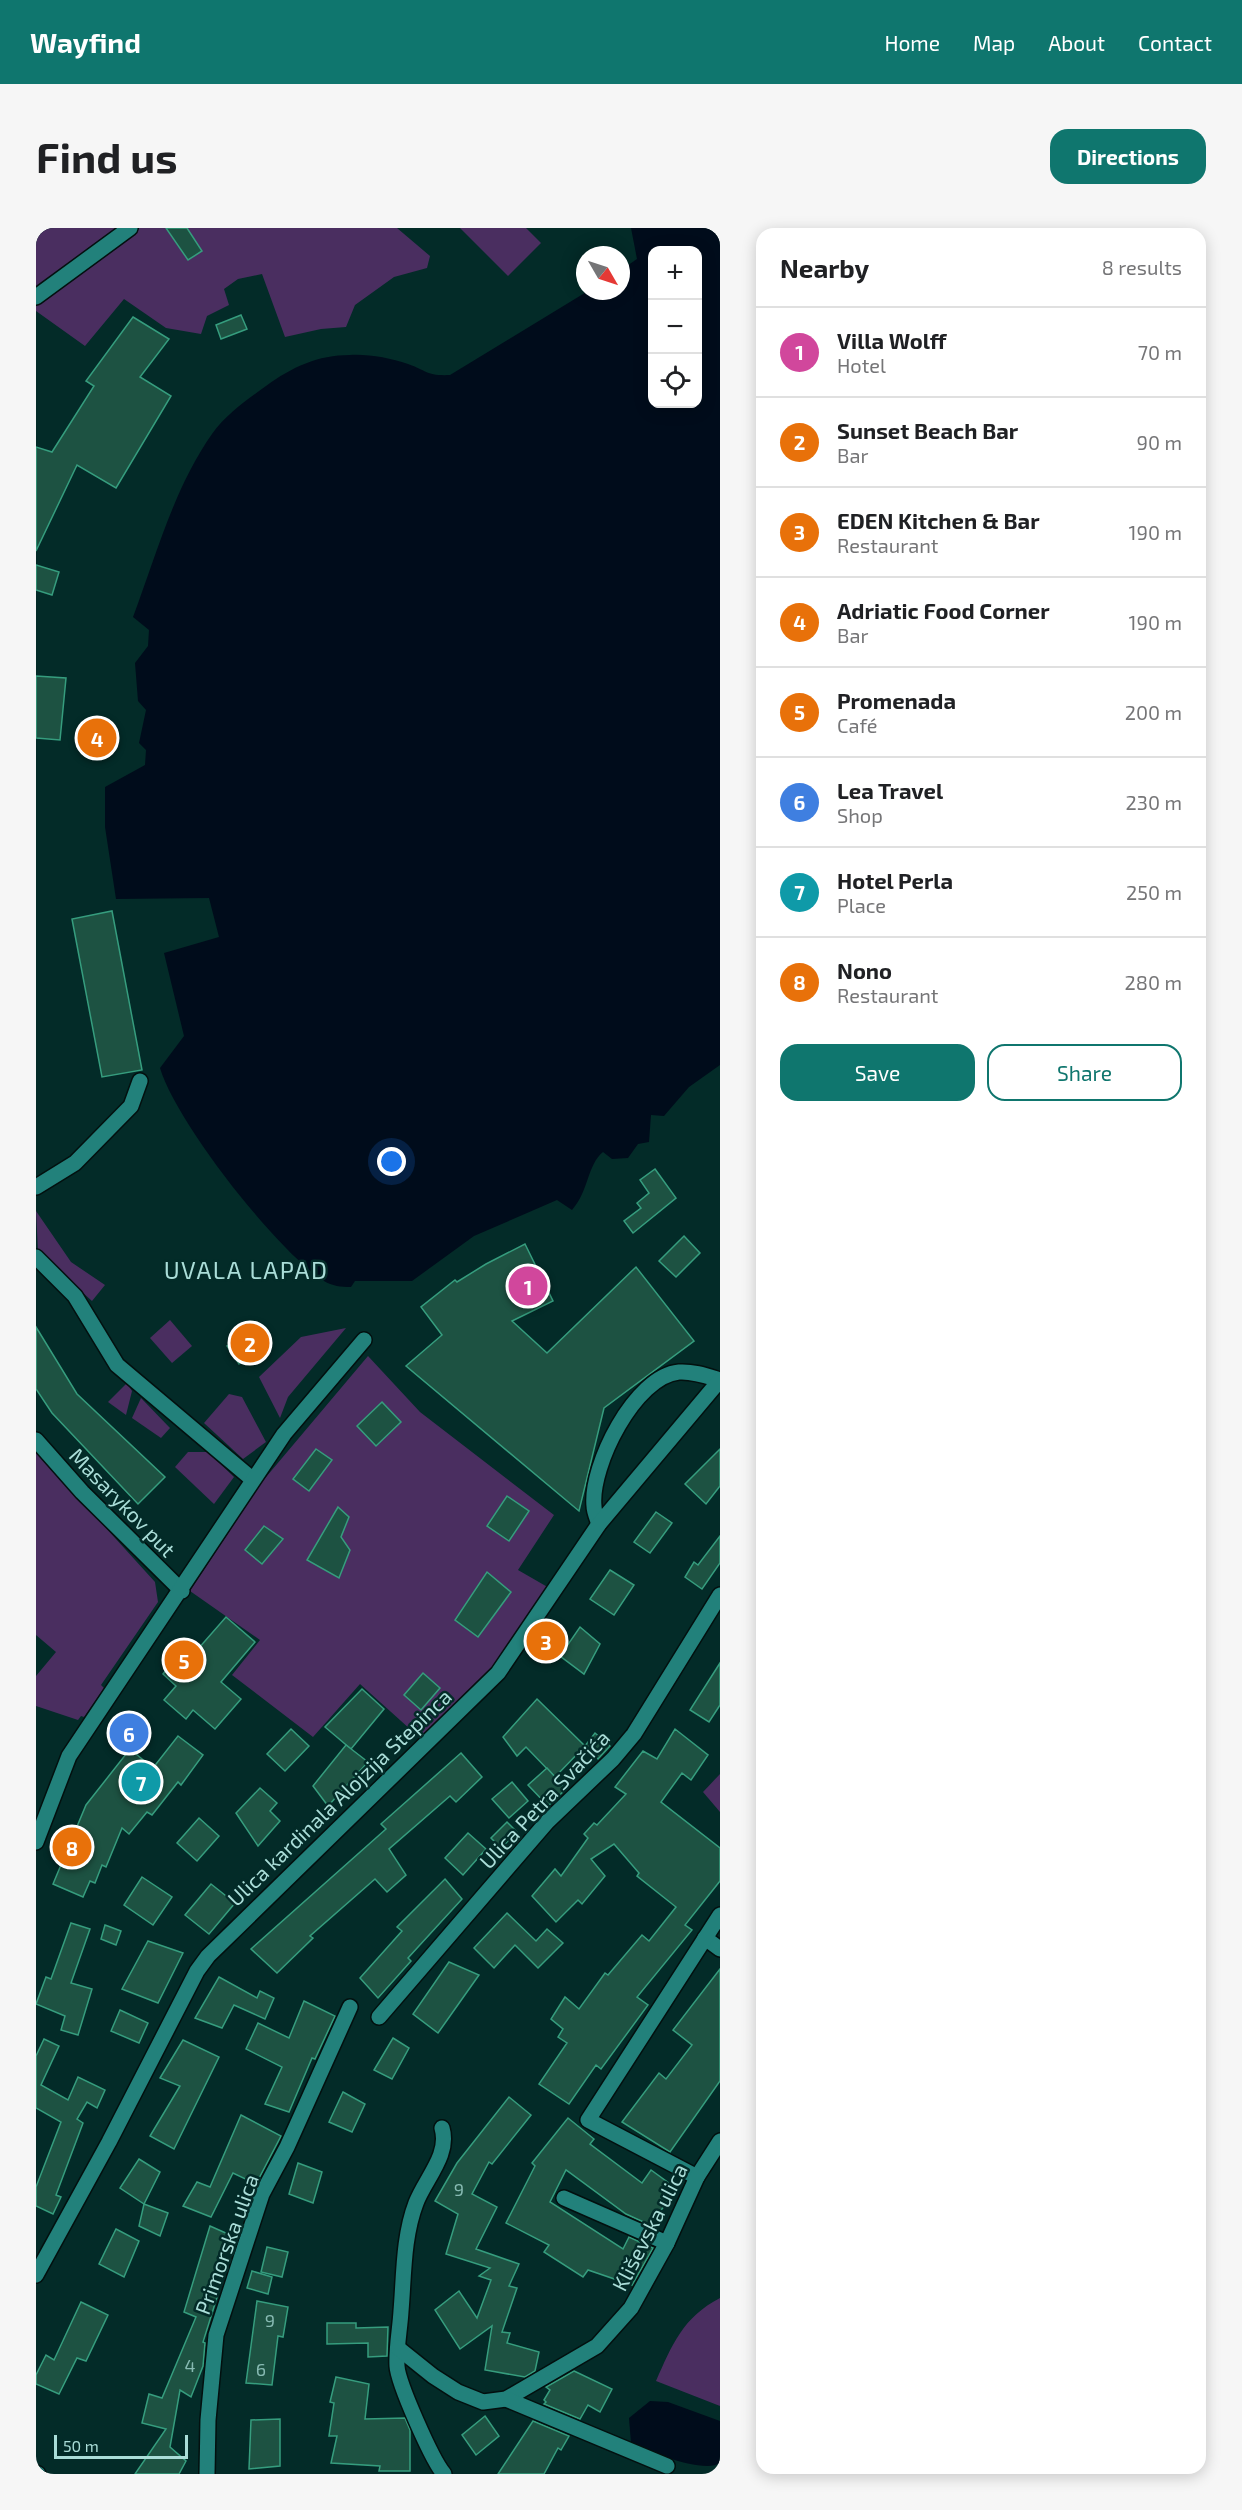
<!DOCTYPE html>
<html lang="en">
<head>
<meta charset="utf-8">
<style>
	body { margin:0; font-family:"Exo 2",sans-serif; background:#f6f6f6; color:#202124 }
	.controls { position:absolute; right:18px; top:18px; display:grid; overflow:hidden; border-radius:12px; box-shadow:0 3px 15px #0003 }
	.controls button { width:54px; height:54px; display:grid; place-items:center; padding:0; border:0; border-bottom:2px solid #e0e0e0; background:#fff; color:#202124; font:30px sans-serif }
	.compass { position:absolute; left:540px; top:18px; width:54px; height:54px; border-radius:50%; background:#fff; box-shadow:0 3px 15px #0003; rotate:129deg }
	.scale { position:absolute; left:18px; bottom:15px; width:134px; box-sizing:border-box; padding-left:6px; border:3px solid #aaddd8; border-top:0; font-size:16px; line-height:21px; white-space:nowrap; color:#aaddd8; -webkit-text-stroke:4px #032b28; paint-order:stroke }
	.you { position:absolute; left:356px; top:934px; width:21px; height:21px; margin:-15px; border:4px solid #fff; border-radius:50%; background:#1a73e8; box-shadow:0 0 0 9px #1a73e833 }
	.badge { display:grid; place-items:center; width:39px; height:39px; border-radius:50%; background:#0f766e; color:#fff; font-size:20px; font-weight:700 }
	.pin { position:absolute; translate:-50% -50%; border:3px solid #fff; box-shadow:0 2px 6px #0006 }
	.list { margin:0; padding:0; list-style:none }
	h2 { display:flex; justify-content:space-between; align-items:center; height:78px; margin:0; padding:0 24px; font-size:26px }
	h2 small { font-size:20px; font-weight:400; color:#757577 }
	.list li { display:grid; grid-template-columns:39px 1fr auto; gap:18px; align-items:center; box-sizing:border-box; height:90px; padding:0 24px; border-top:2px solid #e0e0e0 }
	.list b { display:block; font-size:22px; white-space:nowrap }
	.list p { margin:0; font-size:20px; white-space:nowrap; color:#757577 }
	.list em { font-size:20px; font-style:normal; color:#757577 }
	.actions { display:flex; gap:12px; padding:18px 24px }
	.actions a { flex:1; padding:14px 0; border:2px solid #0f766e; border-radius:18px; text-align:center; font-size:21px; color:#0f766e }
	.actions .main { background:#0f766e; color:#fff }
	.icon { flex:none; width:33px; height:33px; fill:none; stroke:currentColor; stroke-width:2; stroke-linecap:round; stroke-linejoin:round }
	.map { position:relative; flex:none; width:684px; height:2246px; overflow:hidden; border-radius:18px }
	header { display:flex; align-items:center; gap:36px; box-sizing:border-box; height:84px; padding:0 30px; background:#0f766e; color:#fff }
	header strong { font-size:28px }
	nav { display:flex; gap:33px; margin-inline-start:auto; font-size:21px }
	.intro { display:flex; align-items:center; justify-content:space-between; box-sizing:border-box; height:144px; padding:0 36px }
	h1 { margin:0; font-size:42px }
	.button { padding:15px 27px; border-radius:18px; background:#0f766e; color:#fff; font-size:21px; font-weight:700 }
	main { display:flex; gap:36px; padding:0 36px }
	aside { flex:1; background:#fff; border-radius:18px; box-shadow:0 3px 15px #0003 }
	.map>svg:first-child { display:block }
</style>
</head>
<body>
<header>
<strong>Wayfind</strong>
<nav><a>Home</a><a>Map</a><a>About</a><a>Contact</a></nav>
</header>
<div class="intro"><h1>Find us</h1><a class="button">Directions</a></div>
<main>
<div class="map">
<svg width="684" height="2246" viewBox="0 0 684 2246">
	<rect width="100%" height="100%" fill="#032b28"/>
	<g fill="#4a2e60">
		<polygon points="0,0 361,0 394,28 391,40 358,49 319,77 310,99 285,101 249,109 226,46 202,51 188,61 193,77 171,88 165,106 130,100 88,71 49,118 0,83"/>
		<polygon points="424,0 490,0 505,15 472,48"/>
		<polygon points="0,983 35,1034 69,1057 56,1073 2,1024"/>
		<polygon points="134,1092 156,1118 136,1135 114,1110"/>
		<polygon points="310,1100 252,1169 244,1190 223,1149 265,1109"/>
		<polygon points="332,1128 384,1184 518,1287 482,1342 515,1361 456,1440 385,1511 324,1456 277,1509 196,1447 224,1412 154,1363 225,1255"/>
		<polygon points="91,1155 96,1163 90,1187 72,1174"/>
		<polygon points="193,1166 206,1169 230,1214 207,1231 168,1195"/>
		<polygon points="105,1170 134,1200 125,1210 96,1190"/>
		<polygon points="0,1223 119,1354 122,1374 65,1457 68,1460 48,1489 45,1488 42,1492 0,1478 0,1448 20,1424 0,1407"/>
		<polygon points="152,1224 172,1224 198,1249 178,1276 139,1239"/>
		<polygon points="684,1546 684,1584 667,1564"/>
		<path d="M 684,2070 L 684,2178 L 620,2153 C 636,2117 647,2089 684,2070 Z"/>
	</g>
	<g fill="#000c1b" fill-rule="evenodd">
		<path d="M 595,0 L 684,0 L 684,837 L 653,859 L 628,888 L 615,887 L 613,914 L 602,916 L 592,930 L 576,931 L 567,924 C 551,937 553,963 536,982 L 521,972 L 438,1008 L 376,1053 L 319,1053 L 315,1059 C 305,1059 296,1058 288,1053 C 240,1022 140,894 124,840 L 148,808 L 128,725 L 183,709 L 173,670 L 80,671 L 69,599 L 69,559 L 109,537 L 110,522 L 103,515 L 110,482 L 102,473 L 99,435 L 112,418 L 113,402 L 97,389 C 120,328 138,260 176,206 C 190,186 212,171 230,158 C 256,139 282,127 314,127 C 333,126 354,130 372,136 C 392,143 390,148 414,147 L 552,63 L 585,63 L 585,42 L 601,31 ZM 616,22 L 662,22 L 662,176 L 616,176 Z"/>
		<path d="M 614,2173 L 632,2174 L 684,2193 L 684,2235 C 668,2246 614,2224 595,2215 L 593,2190 Z"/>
	</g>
	<g fill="#1d5242" stroke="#369d7e" stroke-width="1.5">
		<polygon points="130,0 151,0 166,23 152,32"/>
		<polygon points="205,87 211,101 185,111 180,97"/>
		<polygon points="97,89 133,111 104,149 135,168 80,260 41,237 0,323 0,219 16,224 58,158 50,153"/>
		<polygon points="0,337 23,344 16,367 0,362"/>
		<polygon points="0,448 30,450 24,512 0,510"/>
		<polygon points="76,683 106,842 66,849 36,691"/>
		<polygon points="619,941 640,970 597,1005 588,993 605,980 601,975 613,965 604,952"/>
		<polygon points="648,1008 664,1025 640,1049 623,1033"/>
		<polygon points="489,1016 517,1073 476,1093 511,1125 600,1039 658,1113 568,1180 543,1283 370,1138 406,1107 385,1079 419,1052 421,1054 450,1036"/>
		<polygon points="0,1099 41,1166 129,1249 102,1276 16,1185 0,1161"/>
		<polygon points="214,1103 225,1121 203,1136 191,1118"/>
		<polygon points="346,1174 365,1194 340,1218 321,1198"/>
		<polygon points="280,1221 296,1232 273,1263 257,1251"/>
		<polygon points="684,1221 684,1258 670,1276 649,1256"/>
		<polygon points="471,1268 493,1283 473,1313 451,1298"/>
		<polygon points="302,1279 313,1289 305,1309 314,1322 303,1350 271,1332"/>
		<polygon points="620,1284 636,1295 614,1325 598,1314"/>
		<polygon points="228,1298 247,1311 226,1336 209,1322"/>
		<polygon points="684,1308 684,1335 666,1361 649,1349 658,1334 662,1337"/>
		<polygon points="574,1342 598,1357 578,1387 554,1371"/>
		<polygon points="451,1344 475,1364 442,1409 419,1392"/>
		<polygon points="190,1389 219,1414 185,1454 205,1471 179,1501 157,1482 150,1491 128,1472 140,1458 127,1446 147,1422 155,1429"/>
		<polygon points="544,1399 564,1416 548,1446 524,1428"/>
		<polygon points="684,1435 684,1477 673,1494 654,1482"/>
		<polygon points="387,1445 404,1460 385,1482 368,1467"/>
		<polygon points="326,1461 348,1481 315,1521 289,1499"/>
		<polygon points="501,1471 549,1518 519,1549 490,1519 481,1528 467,1509"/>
		<polygon points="255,1501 273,1518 249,1543 231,1526"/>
		<polygon points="639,1501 672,1527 655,1552 646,1545 625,1574 684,1620 684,1653 649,1697 656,1702 601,1769 612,1777 565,1841 560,1837 533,1876 503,1856 531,1815 522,1809 527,1801 515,1791 529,1769 543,1781 569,1745 572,1747 606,1707 613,1713 640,1679 601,1648 603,1645 578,1616 555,1631 569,1648 546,1676 542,1672 520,1694 496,1668 519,1641 525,1648 552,1610 548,1606 558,1595 561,1597 590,1566 579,1559 607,1523 621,1531"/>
		<polygon points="559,1505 574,1518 562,1531 549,1518"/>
		<polygon points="142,1508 167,1527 145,1557 142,1554 116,1587 111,1584 93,1606 86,1600 70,1639 66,1637 59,1655 54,1653 47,1669 17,1656 50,1577 94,1521 117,1540"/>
		<polygon points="310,1517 332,1534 292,1578 277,1558"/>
		<polygon points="425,1525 446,1549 420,1574 414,1568 353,1621 370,1647 351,1664 339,1651 274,1708 277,1710 241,1745 215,1721 350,1601 345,1596"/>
		<polygon points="511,1540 530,1561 512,1578 492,1557"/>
		<polygon points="476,1554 492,1573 473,1590 456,1571"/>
		<polygon points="224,1560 241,1575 234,1583 244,1593 222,1618 200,1585"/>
		<polygon points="163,1590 183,1608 161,1633 141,1615"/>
		<polygon points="471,1594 481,1604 465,1620 455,1610"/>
		<polygon points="432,1605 450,1621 427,1647 409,1630"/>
		<polygon points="106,1649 136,1669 117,1697 88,1677"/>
		<polygon points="409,1651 426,1671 372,1730 375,1733 342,1770 324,1750 366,1703 361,1699"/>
		<polygon points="175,1656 199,1675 173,1706 149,1687"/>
		<polygon points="471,1685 500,1713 511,1701 527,1715 502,1740 479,1717 458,1740 438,1720"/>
		<polygon points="35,1695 54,1701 35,1755 56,1761 42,1807 25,1802 29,1788 0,1776 10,1749 15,1751"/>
		<polygon points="69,1697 85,1703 80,1717 65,1711"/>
		<polygon points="112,1713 147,1725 122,1775 86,1761"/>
		<polygon points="413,1734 443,1747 402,1805 377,1786"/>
		<polygon points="684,1741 684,1853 634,1924 586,1894 623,1845 630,1851 656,1817 637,1802"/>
		<polygon points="183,1749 221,1770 224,1763 238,1770 229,1791 198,1777 186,1800 159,1790"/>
		<polygon points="268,1773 299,1788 279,1831 276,1830 253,1884 229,1876 246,1839 210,1821 222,1795 253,1810"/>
		<polygon points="84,1782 112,1795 103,1815 75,1803"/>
		<polygon points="357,1810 373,1820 356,1851 338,1842"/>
		<polygon points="8,1811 23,1818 5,1857 32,1872 42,1849 69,1862 61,1880 51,1874 41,1891 47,1895 20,1967 25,1969 17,1986 0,1978 0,1959 25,1894 0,1880 0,1828"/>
		<polygon points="147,1812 183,1829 138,1921 114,1908 144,1858 124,1850"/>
		<polygon points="307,1864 329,1876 316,1904 293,1894"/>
		<polygon points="473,1869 495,1887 456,1936 453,1934 436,1966 461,1979 440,2021 483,2036 473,2058 481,2060 466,2104 474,2105 471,2115 503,2124 499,2143 489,2149 449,2142 456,2098 424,2121 399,2082 423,2063 441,2090 455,2052 443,2048 454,2040 410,2026 422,1986 399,1973 421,1935"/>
		<polygon points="205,1887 245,1908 220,1956 197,1945 175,1989 147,1978 161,1954 174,1959"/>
		<polygon points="532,1890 558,1911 554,1916 606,1955 615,1942 641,1961 614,1997 590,1986 530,1942 514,1974 587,2021 593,2009 617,2020 596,2057 552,2042 547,2049 508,2024 513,2017 470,1995 499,1938 496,1935"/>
		<polygon points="103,1931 124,1944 108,1976 84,1960"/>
		<polygon points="262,1935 286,1944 277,1975 253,1966"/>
		<polygon points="108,1976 132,1985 124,2008 103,1998"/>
		<polygon points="174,1998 192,2006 178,2061 183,2063 167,2114 169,2115 167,2138 155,2169 144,2162 134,2219 150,2233 143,2246 99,2246 130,2201 106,2195 113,2166 126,2170 160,2089 148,2084"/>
		<polygon points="80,2001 103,2013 88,2049 63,2036"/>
		<polygon points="231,2019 252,2024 246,2049 225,2044"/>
		<polygon points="216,2043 236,2049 232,2066 211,2060"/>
		<polygon points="221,2073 252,2079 247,2109 242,2108 236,2157 210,2155"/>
		<polygon points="45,2074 72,2087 50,2133 41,2130 23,2166 0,2156 0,2147 10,2127 18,2132"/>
		<polygon points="291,2095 320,2095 320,2100 352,2099 351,2128 332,2129 332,2115 291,2116"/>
		<polygon points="538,2143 576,2161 564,2184 552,2177 544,2191 508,2176 510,2174 508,2172 514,2162 510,2159"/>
		<polygon points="300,2149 333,2156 329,2191 369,2190 374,2202 374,2243 343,2243 344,2238 295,2235 301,2208 293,2208 298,2175 294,2174"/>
		<polygon points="449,2188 463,2208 440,2227 426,2207"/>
		<polygon points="244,2191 244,2238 213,2241 215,2192"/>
		<polygon points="497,2193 533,2208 525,2222 522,2220 508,2246 462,2246"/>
	</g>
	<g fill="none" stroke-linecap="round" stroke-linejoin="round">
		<g stroke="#03100f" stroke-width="18">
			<g id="minor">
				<polyline points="0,69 94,0"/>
				<polyline points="0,959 39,935 95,878 104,853"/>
				<polyline points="0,1029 39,1068 81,1137 216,1251"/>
				<polyline points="0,1212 46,1264 146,1363"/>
				<path d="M 563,1296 C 561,1290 558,1284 558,1278 C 554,1238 599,1148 643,1144 C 657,1143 671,1148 684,1152"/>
				<polyline points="0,1614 33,1528 248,1206 328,1112"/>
				<polyline points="669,1710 684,1721"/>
				<polyline points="343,1789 511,1594 577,1531 598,1506 684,1367"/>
				<path d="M 406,1900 C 414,1927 389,1951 380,1975 C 367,2009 368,2048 365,2083 C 364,2101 360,2120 361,2138 C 362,2155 396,2232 408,2246"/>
				<polyline points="661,1949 552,1892 684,1687"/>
				<polyline points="528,1970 631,2015"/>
				<polyline points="0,2047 73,1914 161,1743 172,1728 462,1445 563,1296 684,1152"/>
				<polyline points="362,2120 397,2148 422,2164 447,2174 470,2171 561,2118 595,2080 631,2015 661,1949 684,1913"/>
				<polyline points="470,2171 631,2238"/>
				<polyline points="0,2245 2,2246"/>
				<polyline points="171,2246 172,2192 180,2107 226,1966 251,1919 314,1779"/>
			</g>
		</g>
		<use href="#minor" stroke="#22817b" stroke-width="15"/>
	</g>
	<g text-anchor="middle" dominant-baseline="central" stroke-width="5" stroke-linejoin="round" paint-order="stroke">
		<g font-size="18" fill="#87bab2">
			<text x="423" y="1961">9</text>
			<text x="234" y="2092">9</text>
			<text x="154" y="2137">4</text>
			<text x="225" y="2141">6</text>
		</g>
		<g font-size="21" fill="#aaddd8" stroke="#032b28">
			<text transform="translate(87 1274) rotate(46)">Masarykov put</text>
			<text transform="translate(303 1569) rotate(-44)">Ulica kardinala Alojzija Stepinca</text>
			<text transform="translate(508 1571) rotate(-47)">Ulica Petra Svačića</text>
			<text transform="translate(613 1999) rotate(-63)">Kliševska ulica</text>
			<text transform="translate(190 2016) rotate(-70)">Primorska ulica</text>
		</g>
		<g font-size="24" letter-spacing="1.5" fill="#aaddd8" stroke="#032b28">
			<text x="210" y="1041">UVALA LAPAD</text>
		</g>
	</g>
</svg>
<div class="controls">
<button>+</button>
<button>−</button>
<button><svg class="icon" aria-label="locate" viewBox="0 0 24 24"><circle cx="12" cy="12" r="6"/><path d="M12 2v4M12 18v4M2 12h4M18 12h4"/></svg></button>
</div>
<svg class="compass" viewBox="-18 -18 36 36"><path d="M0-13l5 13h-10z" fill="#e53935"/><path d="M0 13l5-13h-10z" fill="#757577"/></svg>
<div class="scale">50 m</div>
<div class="you"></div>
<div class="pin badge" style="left:492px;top:1058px;background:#d1479c">1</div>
<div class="pin badge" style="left:214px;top:1115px;background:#e8710a">2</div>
<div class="pin badge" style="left:510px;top:1413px;background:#e8710a">3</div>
<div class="pin badge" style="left:61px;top:510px;background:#e8710a">4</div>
<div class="pin badge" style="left:148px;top:1432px;background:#e8710a">5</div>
<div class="pin badge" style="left:93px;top:1505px;background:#3f7fe0">6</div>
<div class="pin badge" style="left:105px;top:1554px;background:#0f9aa8">7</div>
<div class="pin badge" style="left:36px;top:1619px;background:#e8710a">8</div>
</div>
<aside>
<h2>Nearby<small>8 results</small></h2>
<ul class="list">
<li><span class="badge" style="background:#d1479c">1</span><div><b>Villa Wolff</b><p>Hotel</p></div><em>70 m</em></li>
<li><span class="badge" style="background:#e8710a">2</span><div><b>Sunset Beach Bar</b><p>Bar</p></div><em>90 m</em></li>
<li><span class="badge" style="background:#e8710a">3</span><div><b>EDEN Kitchen &amp; Bar</b><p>Restaurant</p></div><em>190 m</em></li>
<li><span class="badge" style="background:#e8710a">4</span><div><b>Adriatic Food Corner</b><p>Bar</p></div><em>190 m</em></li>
<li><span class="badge" style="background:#e8710a">5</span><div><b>Promenada</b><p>Café</p></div><em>200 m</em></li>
<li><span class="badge" style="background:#3f7fe0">6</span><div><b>Lea Travel</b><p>Shop</p></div><em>230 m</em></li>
<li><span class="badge" style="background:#0f9aa8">7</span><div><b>Hotel Perla</b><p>Place</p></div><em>250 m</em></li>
<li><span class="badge" style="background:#e8710a">8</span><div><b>Nono</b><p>Restaurant</p></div><em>280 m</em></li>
</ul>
<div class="actions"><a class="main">Save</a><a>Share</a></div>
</aside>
</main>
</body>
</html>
